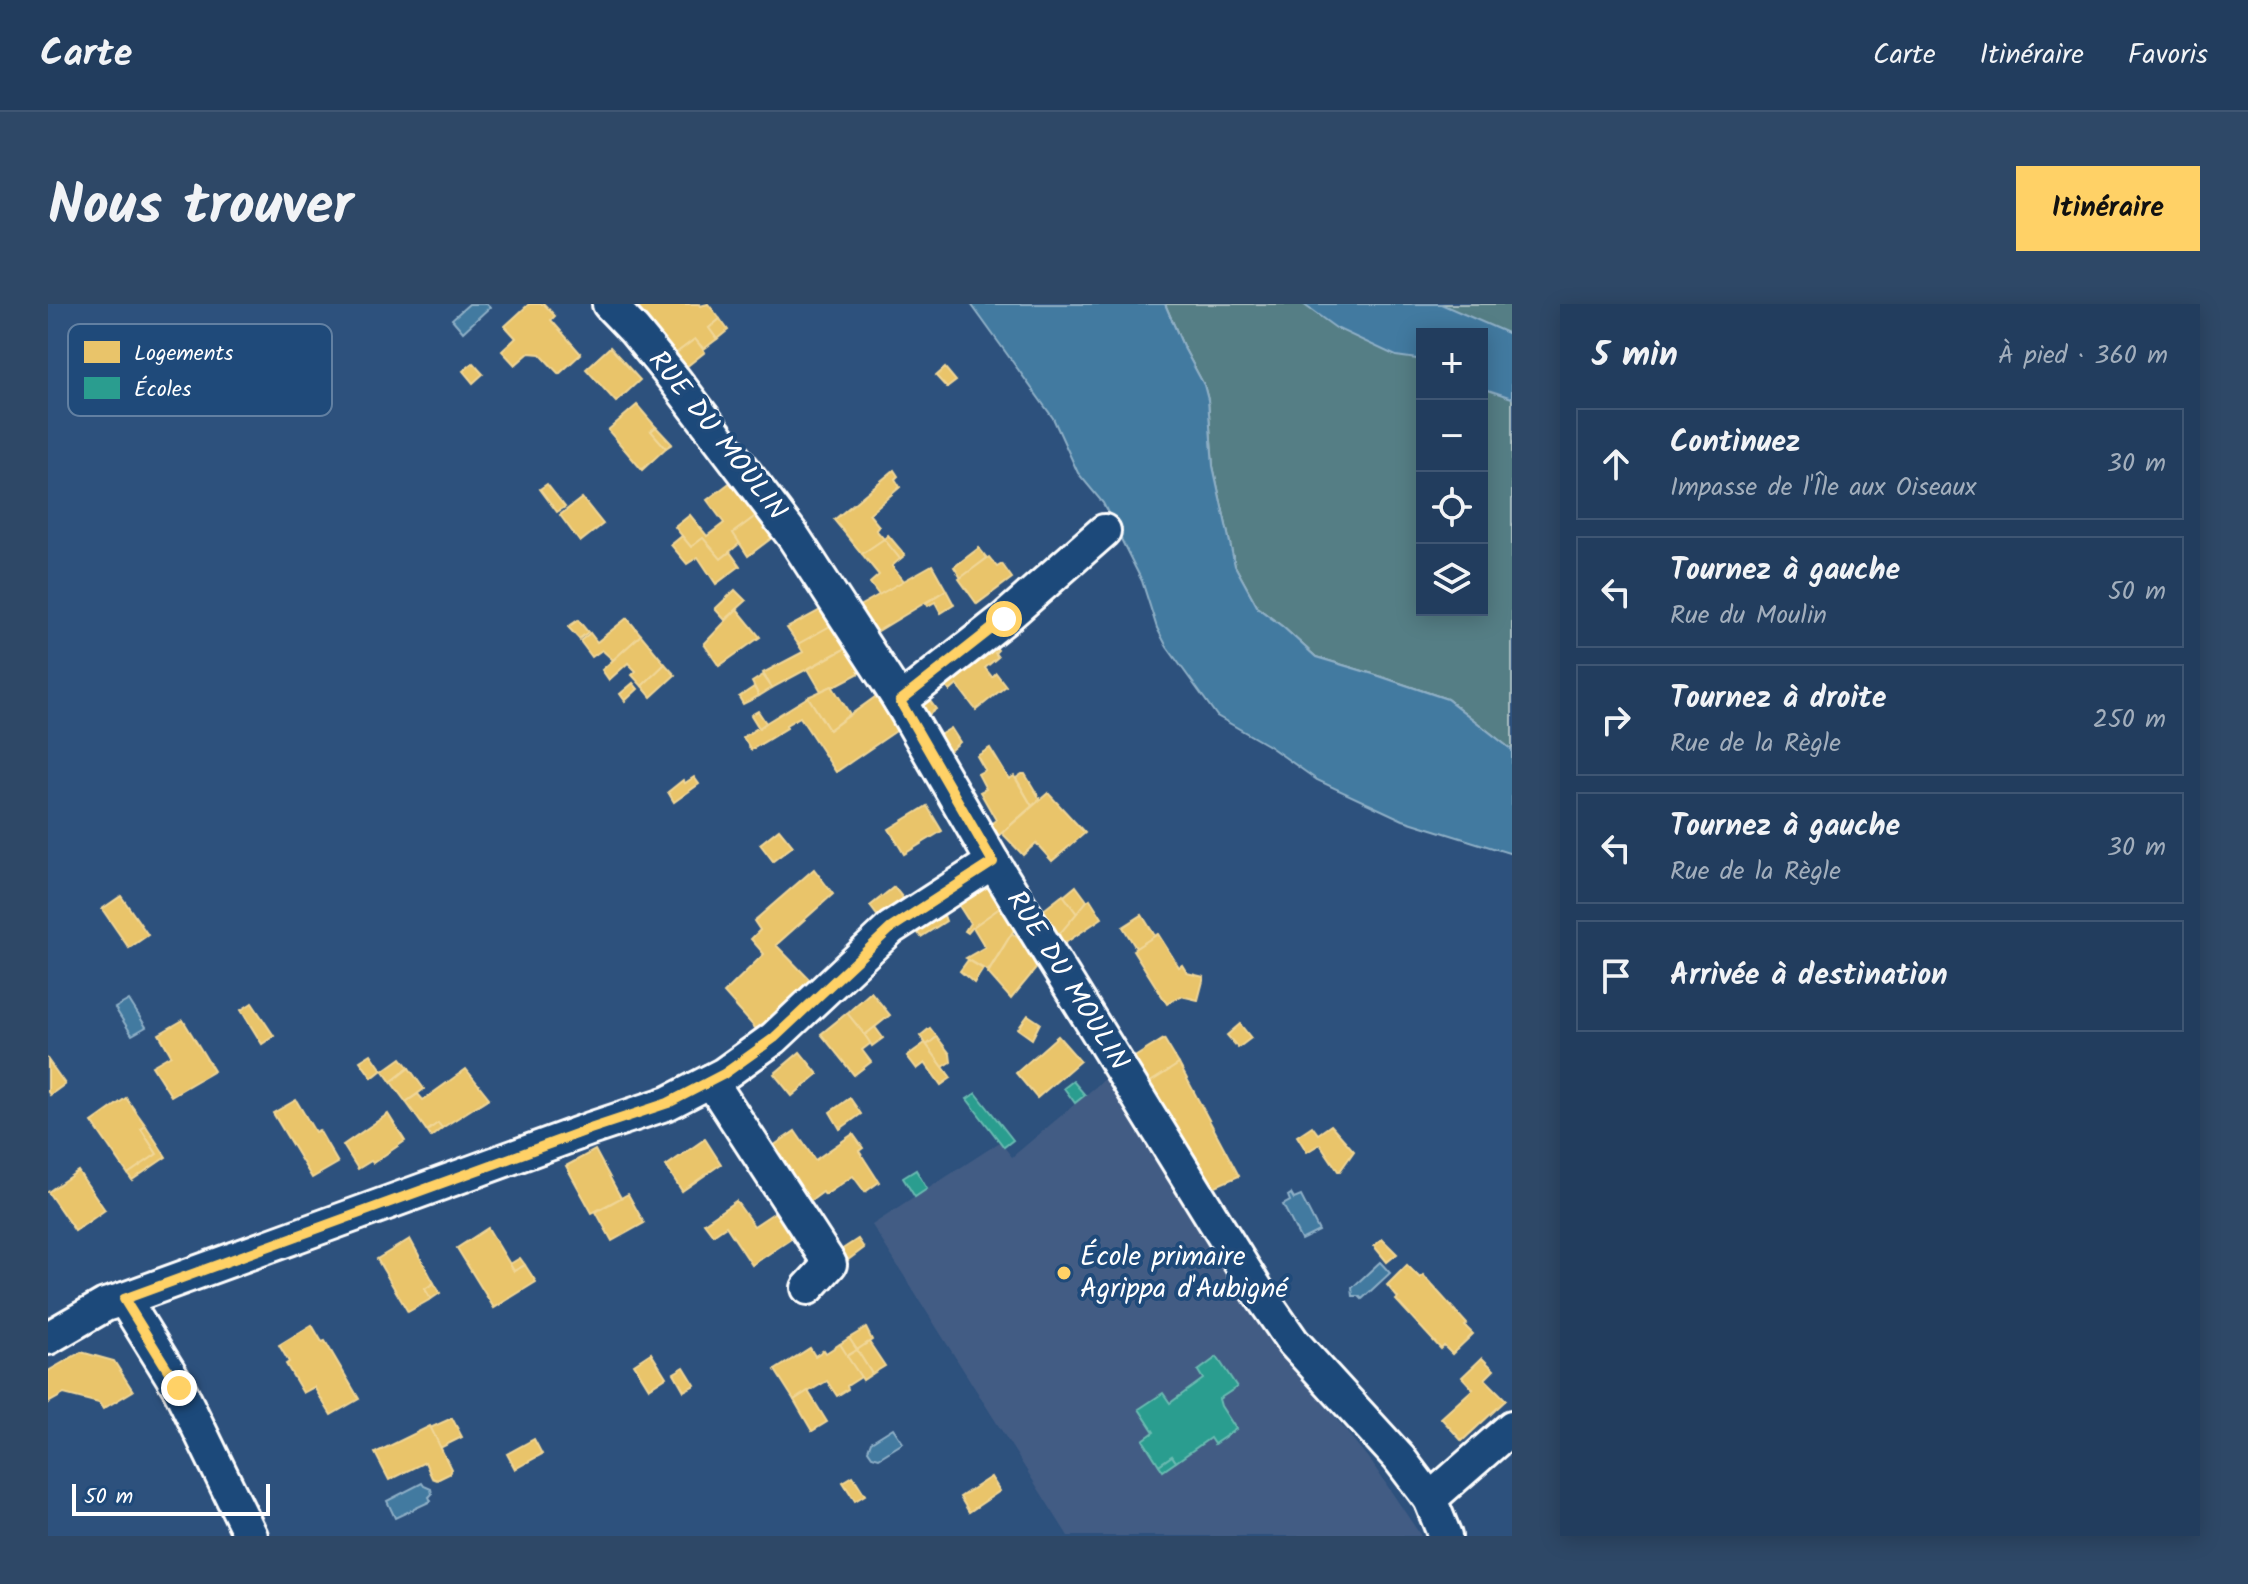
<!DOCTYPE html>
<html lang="fr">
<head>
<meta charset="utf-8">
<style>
	body { margin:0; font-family:Kalam,sans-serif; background:#2e4867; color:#f1f3f6 }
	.controls { position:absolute; right:24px; top:24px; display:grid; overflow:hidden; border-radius:0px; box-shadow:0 4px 20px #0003 }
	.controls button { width:72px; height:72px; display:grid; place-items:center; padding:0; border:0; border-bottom:2px solid #3f5673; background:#223d5e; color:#f1f3f6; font:40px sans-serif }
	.scale { position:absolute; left:24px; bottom:20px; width:198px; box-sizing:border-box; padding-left:8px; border:4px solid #fff; border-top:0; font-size:22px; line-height:28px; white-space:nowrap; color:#fff; -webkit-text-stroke:6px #1f4a7a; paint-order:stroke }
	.stop { position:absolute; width:24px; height:24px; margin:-18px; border:6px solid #ffd166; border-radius:50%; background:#fff }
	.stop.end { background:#ffd166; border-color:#fff; box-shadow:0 2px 8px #0008 }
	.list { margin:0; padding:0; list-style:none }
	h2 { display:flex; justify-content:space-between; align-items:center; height:104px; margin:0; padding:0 32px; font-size:34px }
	h2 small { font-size:26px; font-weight:400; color:#a2aebc }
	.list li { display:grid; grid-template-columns:52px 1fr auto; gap:24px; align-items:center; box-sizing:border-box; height:112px; margin:0 16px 16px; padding:0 16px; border:2px solid #3f5673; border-radius:0px }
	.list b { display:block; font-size:30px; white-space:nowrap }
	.list p { margin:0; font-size:26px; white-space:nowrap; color:#a2aebc }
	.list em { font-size:26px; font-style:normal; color:#a2aebc }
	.icon { flex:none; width:44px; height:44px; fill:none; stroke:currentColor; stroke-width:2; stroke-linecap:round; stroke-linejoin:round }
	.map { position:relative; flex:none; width:1464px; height:1232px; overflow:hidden; border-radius:0px }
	header { display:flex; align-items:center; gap:48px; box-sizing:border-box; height:112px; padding:0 40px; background:#223d5e; border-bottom:2px solid #3f5673 }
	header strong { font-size:38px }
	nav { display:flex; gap:44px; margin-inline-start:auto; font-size:28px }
	.intro { display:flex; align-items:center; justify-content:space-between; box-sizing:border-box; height:192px; padding:0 48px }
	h1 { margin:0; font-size:56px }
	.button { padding:20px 36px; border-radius:0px; background:#ffd166; color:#111; font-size:28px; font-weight:700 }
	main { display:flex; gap:48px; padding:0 48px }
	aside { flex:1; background:#223d5e; border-radius:0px; box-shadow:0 4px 20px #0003 }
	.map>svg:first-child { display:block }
</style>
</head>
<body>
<header>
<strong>Carte</strong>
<nav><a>Carte</a><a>Itinéraire</a><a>Favoris</a></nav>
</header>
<div class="intro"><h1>Nous trouver</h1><a class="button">Itinéraire</a></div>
<main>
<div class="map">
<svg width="1464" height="1232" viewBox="0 0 1464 1232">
	<rect width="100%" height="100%" fill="#2d517d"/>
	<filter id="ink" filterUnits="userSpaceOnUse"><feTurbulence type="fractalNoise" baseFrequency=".0125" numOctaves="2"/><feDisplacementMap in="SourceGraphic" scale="16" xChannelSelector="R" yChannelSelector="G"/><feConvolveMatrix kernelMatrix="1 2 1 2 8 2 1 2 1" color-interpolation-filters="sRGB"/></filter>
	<g filter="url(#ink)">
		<polygon fill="#425c84" points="1058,774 1208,1016 1324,1159 1373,1232 1020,1232 824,921 952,838 964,853"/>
		<path fill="#557e85" stroke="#aabec2" stroke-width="2" fill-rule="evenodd" d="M 1117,0 L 1464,0 L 1464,446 L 1399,395 L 1325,370 L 1268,353 L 1235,323 L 1210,304 L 1187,262 L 1165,162 L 1160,96 L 1156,81 L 1135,42 ZM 1374,30 L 1434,30 L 1434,306 L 1374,306 Z"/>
		<g fill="#437aa0" stroke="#8eafc6" stroke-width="2">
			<polygon points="421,0 439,0 442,3 415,28 404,15"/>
			<polygon points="923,0 1117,0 1135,42 1156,81 1160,96 1165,162 1187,262 1210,304 1235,323 1268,353 1325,370 1399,395 1464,446 1464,550 1355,516 1269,476 1221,442 1169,412 1119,343 1109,324 1094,277 1055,199 1030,169 1005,114"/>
			<polygon points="1255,0 1393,0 1464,31 1464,94 1434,84 1434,30 1374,30 1374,58 1369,55 1348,52 1288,24"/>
			<polygon points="81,696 98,723 84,731 67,704"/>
			<polygon points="1243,890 1246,895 1253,892 1271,927 1253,936 1235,901 1242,897 1240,892"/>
			<polygon points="1332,958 1342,969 1314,995 1311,992 1305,992 1304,984"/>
			<polygon points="845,1124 855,1139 831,1154 824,1152 820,1146 823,1138"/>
			<polygon points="374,1179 376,1182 383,1185 384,1190 381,1193 383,1197 347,1214 339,1197"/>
		</g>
		<g fill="#e9c46a" stroke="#f0d697" stroke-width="2">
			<polygon points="481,0 496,0 507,12 503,16 533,50 511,70 492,50 481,49 467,61 454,47 468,34 457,22"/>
			<polygon points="588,0 651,0 652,2 660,0 672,15 661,24 669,35 656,45 647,35 627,50"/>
			<polygon points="672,15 680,26 669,35 661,24"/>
			<polygon points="647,35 657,48 638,63 627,50"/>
			<polygon points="562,43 592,76 568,98 538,65"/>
			<polygon points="425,59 435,70 425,79 415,67"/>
			<polygon points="897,64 908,77 899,84 888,72"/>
			<polygon points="589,101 608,123 603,127 618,144 594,166 560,126"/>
			<polygon points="608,123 624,140 618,144 603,127"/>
			<polygon points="846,166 850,172 847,175 852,183 821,210 831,222 828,226 836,235 814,250 786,216"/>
			<polygon points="687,175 713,208 685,229 692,239 673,255 655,234 643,243 627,223 642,211 659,232 676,219 659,196"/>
			<polygon points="499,180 517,203 509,208 492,185"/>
			<polygon points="534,194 555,220 532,238 512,211"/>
			<polygon points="713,208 729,230 700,252 685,229"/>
			<polygon points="840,231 857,251 852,255 836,235"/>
			<polygon points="634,232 643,243 655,234 673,255 682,248 692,262 668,280 650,253 639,260 623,241"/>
			<polygon points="836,235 852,255 844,262 856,277 831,291 822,279 831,271 814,250"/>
			<polygon points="931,244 939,254 913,274 906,263"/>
			<polygon points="941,253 949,263 954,260 964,274 929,300 911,275"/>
			<polygon points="884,261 898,286 820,333 804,306"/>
			<polygon points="687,286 698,297 677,316 667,305"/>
			<polygon points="898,286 906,301 893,309 887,298 880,302 878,299"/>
			<polygon points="776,304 786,320 750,340 739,324"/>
			<polygon points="689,305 712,333 671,362 656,340"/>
			<polygon points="579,314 593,331 565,356 554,346 544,353 532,337 542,329 549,338"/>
			<polygon points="530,316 540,328 531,335 520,323"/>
			<polygon points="786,320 800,343 724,384 715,369 755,348 750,340"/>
			<polygon points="593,331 617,360 594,382 584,371 588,367 580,359 561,376 554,366"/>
			<polygon points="942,336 950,346 947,349 950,353 937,364 944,373 948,369 958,382 928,406 909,381 902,387 893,377"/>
			<polygon points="800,343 815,367 785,383 784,382 773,387 760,365"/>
			<polygon points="617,360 627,371 603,393 594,382"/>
			<polygon points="715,371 724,384 711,392 704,378"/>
			<polygon points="585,379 590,385 577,397 572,390"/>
			<polygon points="784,382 802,410 781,426 760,393"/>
			<polygon points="706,383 711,392 695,400 691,393"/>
			<polygon points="877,390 888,405 874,416 865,400"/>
			<polygon points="830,391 851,425 788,468 752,413 738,421 739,424 703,446 695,433 760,393 781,426"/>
			<polygon points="710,407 718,419 711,424 703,411"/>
			<polygon points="903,424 912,438 896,452 885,435"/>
			<polygon points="942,444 961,475 966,472 984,502 948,534 941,521 948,516 932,488 938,485 930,470 937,466 929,452"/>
			<polygon points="974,470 977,470 992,495 984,502 968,474"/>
			<polygon points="646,473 651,480 626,498 620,488 635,476 637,479"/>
			<polygon points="1000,489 1037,529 1004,557 988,539 975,551 954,529"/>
			<polygon points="879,502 894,527 856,550 841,525"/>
			<polygon points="731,525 745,542 725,557 712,540"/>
			<polygon points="766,565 785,590 728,641 764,678 709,726 676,689 716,650 703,635 712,626 706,617"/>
			<polygon points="943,575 959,599 925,623 920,629 917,627 922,619 908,597"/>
			<polygon points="1028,582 1039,597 1029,610 1016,592"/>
			<polygon points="846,583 859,599 834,618 822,602"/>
			<polygon points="1015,591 1029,610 1009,633 993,608"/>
			<polygon points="73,592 100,631 81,644 54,605"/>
			<polygon points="1042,595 1054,614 1014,641 1009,633 1039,597"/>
			<polygon points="959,599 971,618 940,667 918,654 937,643 925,623"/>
			<polygon points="893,603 898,617 873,633 863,620"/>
			<polygon points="1094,611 1107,632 1088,644 1075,623"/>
			<polygon points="964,629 995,656 963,695 940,669"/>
			<polygon points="1110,630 1131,663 1134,661 1139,669 1156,673 1150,696 1133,692 1119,700 1085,646"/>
			<polygon points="920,656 935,665 926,679 912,667"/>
			<polygon points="823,688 842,711 817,731 799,709"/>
			<polygon points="204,699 226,732 214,740 193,706"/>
			<polygon points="799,709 823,739 814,746 823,758 806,771 773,730"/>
			<polygon points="980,711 992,719 984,735 970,725"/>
			<polygon points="135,716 166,767 123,792 104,762 123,751 111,730"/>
			<polygon points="1192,720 1203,734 1190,744 1179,731"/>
			<polygon points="827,723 835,734 824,742 817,731"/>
			<polygon points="882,724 889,733 879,741 872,732"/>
			<polygon points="1010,732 1032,757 989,794 968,769"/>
			<polygon points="889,733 902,750 903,758 895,763 903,774 879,741"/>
			<polygon points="1116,735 1131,760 1101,779 1085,754"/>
			<polygon points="877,739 903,774 893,781 877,759 869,765 859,752"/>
			<polygon points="752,748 770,770 744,792 726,770"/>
			<polygon points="323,750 334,766 324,774 312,757"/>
			<polygon points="353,754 361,764 343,778 335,767"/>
			<polygon points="0,756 17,780 2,791 0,788"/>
			<polygon points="1131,760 1191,872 1163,884 1101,779"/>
			<polygon points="361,764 376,785 358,798 343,778"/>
			<polygon points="418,765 441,794 394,824 390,819 379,827 358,798 370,790 375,796"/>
			<polygon points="78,794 98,822 93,825 109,850 80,870 44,818"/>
			<polygon points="802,794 813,810 792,825 782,808"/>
			<polygon points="248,796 267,828 271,826 290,859 264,874 225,809"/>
			<polygon points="340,810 357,837 325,859 323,857 310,865 295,841"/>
			<polygon points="390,819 394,824 383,833 379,827"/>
			<polygon points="1283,821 1306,847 1292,867 1290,867 1272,840 1259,848 1249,832 1264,822 1270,830"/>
			<polygon points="98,822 118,853 84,876 80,870 109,850 93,825"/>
			<polygon points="747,827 767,856 805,830 815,844 811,847 831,878 817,888 805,872 777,891 775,888 760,899 722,844"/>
			<polygon points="657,835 673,860 634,887 618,862"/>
			<polygon points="547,846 573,894 544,909 518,862"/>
			<polygon points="30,867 57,906 27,927 0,888"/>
			<polygon points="580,890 596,919 564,937 548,908"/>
			<polygon points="688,897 706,922 729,907 746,933 704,961 678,922 665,931 656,919"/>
			<polygon points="440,924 466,967 477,961 488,978 446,1004 409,944"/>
			<polygon points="362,935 386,979 377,985 383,995 360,1008 329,955"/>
			<polygon points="810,935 816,944 800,956 793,946"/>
			<polygon points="1334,935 1349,950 1339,958 1326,942"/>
			<polygon points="472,954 477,961 466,967 462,960"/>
			<polygon points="1359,961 1372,974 1375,971 1419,1020 1417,1022 1425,1030 1404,1050 1396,1042 1393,1045 1348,996 1350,994 1339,981"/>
			<polygon points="386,979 392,989 383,995 377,985"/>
			<polygon points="264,1021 274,1038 277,1037 311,1095 283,1111 266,1083 255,1089 238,1060 241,1058 231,1041"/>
			<polygon points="818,1024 824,1036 809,1046 801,1034"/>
			<polygon points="801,1034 809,1046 799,1052 792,1040"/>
			<polygon points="821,1038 837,1062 824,1070 809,1046"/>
			<polygon points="792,1040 813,1073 799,1082 800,1085 789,1092 779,1077 746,1096 727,1066 762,1044 767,1052 776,1046 778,1049"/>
			<polygon points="809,1046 824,1070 815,1076 799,1052"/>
			<polygon points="33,1048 66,1057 85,1087 55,1105 51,1099 16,1090 0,1099 0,1067"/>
			<polygon points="603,1049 618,1073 601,1084 586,1060"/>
			<polygon points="1434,1054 1446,1066 1437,1075 1458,1096 1414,1137 1393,1114 1425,1085 1414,1073"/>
			<polygon points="636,1063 647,1081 636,1087 626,1069"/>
			<polygon points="760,1087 779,1118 764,1127 746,1096"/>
			<polygon points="404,1114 414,1133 392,1144 382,1124"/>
			<polygon points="382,1122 403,1165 401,1170 389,1176 384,1174 377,1158 341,1176 327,1149"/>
			<polygon points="486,1135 494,1150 467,1165 459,1150"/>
			<polygon points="805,1172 817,1191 807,1197 795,1178"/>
			<polygon points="943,1173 952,1187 921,1208 912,1193"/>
		</g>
		<g fill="#2a9d8f" stroke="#6abab1" stroke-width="2">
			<polygon points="1025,777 1037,791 1027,799 1016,784"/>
			<polygon points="928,789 965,836 956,843 919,795"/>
			<polygon points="868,866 879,885 867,893 855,874"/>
			<polygon points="1169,1053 1189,1083 1171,1095 1173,1102 1188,1125 1166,1140 1162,1134 1128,1158 1124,1152 1111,1161 1095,1136 1106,1128 1091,1105 1115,1089 1122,1099 1155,1075 1150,1067"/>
			<polygon points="1124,1152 1128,1158 1115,1167 1111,1161"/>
		</g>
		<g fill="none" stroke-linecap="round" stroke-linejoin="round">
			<g stroke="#fff" stroke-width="38">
				<g id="street">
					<polyline points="561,0 586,26 626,75 745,232 852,397 945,558 1209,986 1245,1038 1351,1154 1382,1195 1397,1232"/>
					<polyline points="852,397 956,315 1056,227"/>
					<polyline points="663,777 782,960 760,984"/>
					<polyline points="0,1034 57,1001 76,995"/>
					<polyline points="1382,1195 1464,1123"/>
					<polyline points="203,1232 131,1084 76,995 542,825 620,799 676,770 726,734 843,624 945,558"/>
				</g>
			</g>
			<use href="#street" stroke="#1f4a7a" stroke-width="32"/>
		</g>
	</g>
	<g fill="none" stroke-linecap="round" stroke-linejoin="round" filter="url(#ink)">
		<polyline stroke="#ffd166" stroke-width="10" points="131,1084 76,995 542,825 620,799 676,770 726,734 843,624 945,558 852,397 956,315"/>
	</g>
	<circle fill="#ffd166" stroke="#1f4a7a" stroke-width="3" cx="1016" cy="969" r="8"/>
	<g text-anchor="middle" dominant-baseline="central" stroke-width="8" stroke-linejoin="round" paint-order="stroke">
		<g font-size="28" fill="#fff" stroke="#1f4a7a">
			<text transform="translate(669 132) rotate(52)">RUE DU MOULIN</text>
			<text transform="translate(1019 677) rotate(58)">RUE DU MOULIN</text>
		</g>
		<g font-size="28" fill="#fff" stroke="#1f4a7a" text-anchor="start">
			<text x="1032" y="953">École primaire<tspan x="1032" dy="32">Agrippa d'Aubigné</tspan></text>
		</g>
	</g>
	<rect x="20" y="20" width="264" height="92" rx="12" fill="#1f4a7a" stroke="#6280a2" stroke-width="2"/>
	<rect x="36" y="37" width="36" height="22" fill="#e9c46a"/>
	<rect x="36" y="73" width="36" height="22" fill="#2a9d8f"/>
	<g font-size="22" fill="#fff">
		<text x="86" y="56">Logements</text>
		<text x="86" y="92">Écoles</text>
	</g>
</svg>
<div class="controls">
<button>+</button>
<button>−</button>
<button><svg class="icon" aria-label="locate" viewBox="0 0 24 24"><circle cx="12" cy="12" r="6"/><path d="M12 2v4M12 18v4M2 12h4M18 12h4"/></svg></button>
<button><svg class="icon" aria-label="layers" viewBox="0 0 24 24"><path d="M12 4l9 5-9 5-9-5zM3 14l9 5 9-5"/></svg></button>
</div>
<div class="scale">50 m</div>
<div class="stop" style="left:956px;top:315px"></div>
<div class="stop end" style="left:131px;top:1084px"></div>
</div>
<aside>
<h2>5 min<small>À pied · 360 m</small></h2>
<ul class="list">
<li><svg class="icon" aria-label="ahead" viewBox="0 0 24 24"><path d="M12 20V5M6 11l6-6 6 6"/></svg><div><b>Continuez</b><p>Impasse de l'Île aux Oiseaux</p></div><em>30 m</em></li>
<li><svg class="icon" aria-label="left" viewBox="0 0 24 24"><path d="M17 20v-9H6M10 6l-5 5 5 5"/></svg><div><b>Tournez à gauche</b><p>Rue du Moulin</p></div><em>50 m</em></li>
<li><svg class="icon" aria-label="right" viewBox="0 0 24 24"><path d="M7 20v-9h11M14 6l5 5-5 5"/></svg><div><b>Tournez à droite</b><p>Rue de la Règle</p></div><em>250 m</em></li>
<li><svg class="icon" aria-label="left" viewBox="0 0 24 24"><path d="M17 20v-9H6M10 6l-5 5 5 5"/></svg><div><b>Tournez à gauche</b><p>Rue de la Règle</p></div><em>30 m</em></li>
<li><svg class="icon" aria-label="arrive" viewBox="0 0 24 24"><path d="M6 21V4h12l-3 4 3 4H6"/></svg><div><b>Arrivée à destination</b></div></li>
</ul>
</aside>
</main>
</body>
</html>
